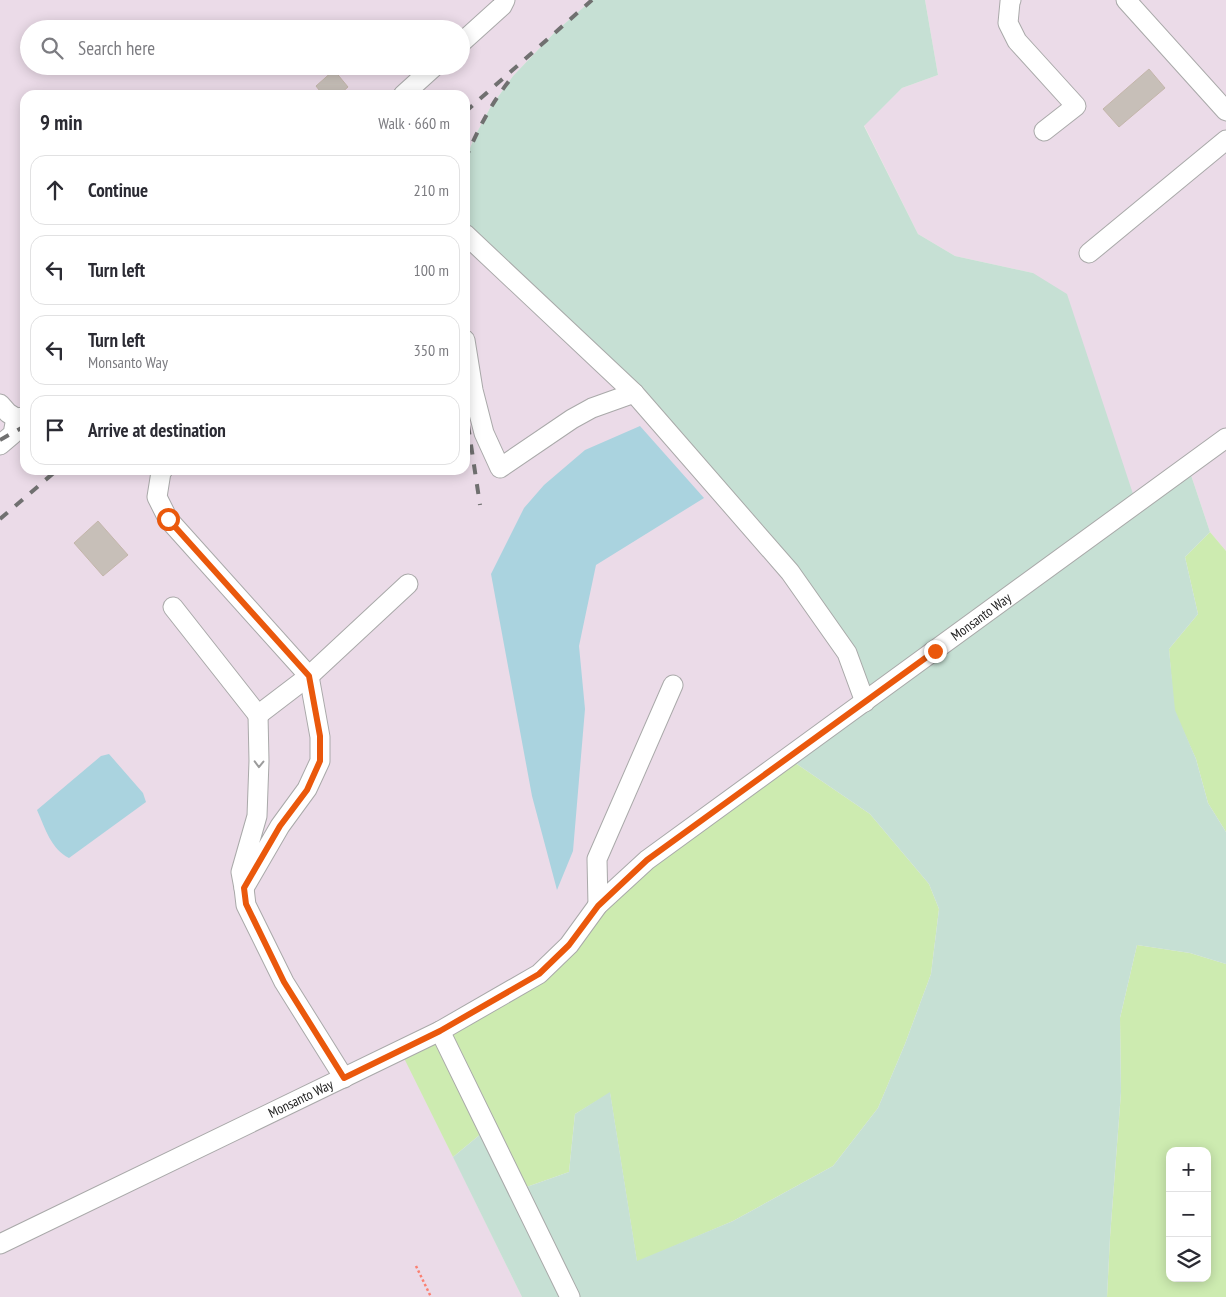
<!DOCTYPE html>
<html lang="en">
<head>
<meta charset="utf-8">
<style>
	body { margin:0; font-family:"PT Sans Narrow",sans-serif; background:#f2f2f3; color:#2b2b33 }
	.controls { position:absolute; right:15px; bottom:15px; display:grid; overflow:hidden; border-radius:10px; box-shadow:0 2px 12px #0003 }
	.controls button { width:45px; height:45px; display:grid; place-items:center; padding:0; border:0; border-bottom:1px solid #e1e1e2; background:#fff; color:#2b2b33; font:25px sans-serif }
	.stop { position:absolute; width:15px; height:15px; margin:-11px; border:4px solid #ea580c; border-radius:50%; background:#fff }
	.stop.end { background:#ea580c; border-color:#fff; box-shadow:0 1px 5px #0008 }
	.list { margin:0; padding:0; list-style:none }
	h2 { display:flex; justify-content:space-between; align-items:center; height:65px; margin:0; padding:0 20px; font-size:21px }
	h2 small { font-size:16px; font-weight:400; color:#7c7c81 }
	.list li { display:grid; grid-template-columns:32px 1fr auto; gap:15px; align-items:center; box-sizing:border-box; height:70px; margin:0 10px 10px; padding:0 10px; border:1px solid #e1e1e2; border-radius:15px }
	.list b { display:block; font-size:19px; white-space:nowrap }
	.list p { margin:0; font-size:16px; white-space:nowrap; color:#7c7c81 }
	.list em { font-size:16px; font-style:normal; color:#7c7c81 }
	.icon { flex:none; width:28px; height:28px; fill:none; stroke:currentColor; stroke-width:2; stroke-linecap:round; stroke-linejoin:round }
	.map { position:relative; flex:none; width:1226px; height:1297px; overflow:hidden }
	.search { position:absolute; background:#fff; box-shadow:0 2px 12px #0003; left:20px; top:20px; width:450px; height:55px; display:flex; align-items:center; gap:12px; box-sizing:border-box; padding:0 18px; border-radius:28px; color:#7c7c81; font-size:19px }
	.panel { position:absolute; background:#fff; box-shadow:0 2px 12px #0003; left:20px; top:90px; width:450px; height:385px; border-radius:15px }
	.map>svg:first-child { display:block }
</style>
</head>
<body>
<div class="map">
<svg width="1226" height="1297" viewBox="0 0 1226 1297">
	<rect width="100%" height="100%" fill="#f2efe9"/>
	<g fill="#ebdbe8" fill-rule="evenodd">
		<path d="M 0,0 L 592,0 L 555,32 L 513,76 L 490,108 L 475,136 L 465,160 L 465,95 L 25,95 L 25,470 L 465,470 L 465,234 L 634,393 L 790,572 L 865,702 L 569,945 L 401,1050 L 522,1297 L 0,1297 ZM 29,29 L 461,29 L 461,66 L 29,66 Z"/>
		<polygon points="925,0 1226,0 1226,551 1210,532 1188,466 1136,504 1033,273 955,256 918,234 864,125 902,88 938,75"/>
	</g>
	<g fill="#cdebb0" fill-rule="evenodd">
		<polygon points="1210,532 1226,551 1226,832 1208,803 1196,759 1174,710 1169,649 1198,614 1185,557"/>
		<polygon points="788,758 870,814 929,884 939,909 931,974 905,1044 878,1108 833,1166 733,1221 637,1262 610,1093 575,1114 569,1172 518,1190 488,1128 453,1157 400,1050 539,974 598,905"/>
		<path d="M 1137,945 L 1190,953 L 1226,964 L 1226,1297 L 1107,1297 L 1110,1237 L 1121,1092 L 1120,1018 ZM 1170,1151 L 1207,1151 L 1207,1278 L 1170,1278 Z"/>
	</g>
	<polygon fill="#c6e0d4" points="592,0 925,0 938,75 902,88 864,126 918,234 955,256 1033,273 1067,294 1136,503 1188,466 1210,532 1185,557 1198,614 1169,649 1175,710 1196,759 1208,803 1226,832 1226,964 1190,953 1137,945 1120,1018 1121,1092 1110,1237 1107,1297 522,1297 453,1157 488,1128 518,1190 569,1172 575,1114 610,1092 637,1261 733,1221 833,1166 878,1108 905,1044 931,974 939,909 929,884 870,814 788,758 865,702 847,654 634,393 465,234 465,160 475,136 490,108 513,76 555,32"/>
	<g fill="#aad3df">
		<polygon points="640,426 704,498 596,565 579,646 585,709 573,851 557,890 532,796 491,574 524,508 544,485 585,450"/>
		<path d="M 109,754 L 143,793 L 146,802 L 69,858 C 51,849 45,828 37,810 L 101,756 Z"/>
	</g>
	<g fill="#c7bfb8" stroke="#c4b6ab">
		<polygon points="1149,69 1165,88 1119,127 1103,109"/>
		<polygon points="334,70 348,87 339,95 323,95 316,86"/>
		<polygon points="98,521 128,555 103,576 74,543"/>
	</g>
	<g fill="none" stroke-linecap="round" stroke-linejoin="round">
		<g stroke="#a9a9a9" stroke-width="21">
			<g id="minor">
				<polyline points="1011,0 1010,2 1008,23 1017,41 1076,106 1044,131"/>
				<polyline points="1126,0 1226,111"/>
				<polyline points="461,43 502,6 505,0"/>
				<polyline points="403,95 435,66"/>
				<polyline points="465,234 634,393 790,572 847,653 865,702"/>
				<polyline points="1089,253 1226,140"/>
				<polyline points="465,340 473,390 484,433 500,468 572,419 592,408 634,393"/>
				<polyline points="0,404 8,413 16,418 25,417"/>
				<polyline points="0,445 13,434 16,418"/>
				<polyline points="163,470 161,472 157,497 168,519 309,676 320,737 320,761 307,789 280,826 244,888 241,872 257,816 259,761 258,715"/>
				<polyline points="173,607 258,715 309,676 408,584"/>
				<polyline points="244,888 246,905 284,982 344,1078"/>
				<polyline points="598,905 597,859 673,685"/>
				<polyline points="440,1031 570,1297"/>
				<path id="s1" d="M 0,1244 L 440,1031 L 539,974 L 569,945 L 598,905 L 647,860 L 1226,438"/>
			</g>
		</g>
		<polyline stroke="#fa8072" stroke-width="2.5" stroke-dasharray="2.5 2.5" stroke-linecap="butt" points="416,1266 431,1297"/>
		<use href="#minor" stroke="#fff" stroke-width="19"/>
		<g stroke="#707070" stroke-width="4" stroke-dasharray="10 10" stroke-linecap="butt">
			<polyline points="465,112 592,0"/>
			<path d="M 465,160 C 478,129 493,99 515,74"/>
			<polyline points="465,405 480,505"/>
			<polyline points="0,440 25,426"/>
			<polyline points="0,519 57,470"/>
		</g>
	</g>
	<defs><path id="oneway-chevron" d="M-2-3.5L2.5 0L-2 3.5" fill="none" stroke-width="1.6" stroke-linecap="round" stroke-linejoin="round" transform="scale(1.25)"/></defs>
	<use stroke="#9c9c9c" href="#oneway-chevron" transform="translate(259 764) rotate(91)"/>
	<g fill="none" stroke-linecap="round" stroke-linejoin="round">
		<polyline stroke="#ea580c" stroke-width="6" points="168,519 309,676 320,736 320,761 307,790 280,826 244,888 246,904 284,982 344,1078 440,1031 539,974 569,945 598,906 647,860 935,651"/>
	</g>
	<g text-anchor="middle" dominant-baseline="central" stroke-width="4" stroke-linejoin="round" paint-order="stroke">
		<g font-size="14" fill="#222" stroke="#fff">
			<text stroke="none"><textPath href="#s1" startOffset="1174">Monsanto Way</textPath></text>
			<text stroke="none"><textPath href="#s1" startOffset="334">Monsanto Way</textPath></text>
		</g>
	</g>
</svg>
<div class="controls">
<button>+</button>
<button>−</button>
<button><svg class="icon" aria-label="layers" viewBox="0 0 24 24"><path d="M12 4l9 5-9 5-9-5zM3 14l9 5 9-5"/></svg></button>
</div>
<div class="stop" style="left:168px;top:519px"></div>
<div class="stop end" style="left:935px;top:651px"></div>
<div class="search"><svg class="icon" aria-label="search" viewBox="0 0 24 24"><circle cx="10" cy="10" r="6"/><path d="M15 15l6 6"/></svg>Search here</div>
<section class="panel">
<h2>9 min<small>Walk · 660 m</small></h2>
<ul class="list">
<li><svg class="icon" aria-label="ahead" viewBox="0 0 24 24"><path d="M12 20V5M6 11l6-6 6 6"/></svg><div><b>Continue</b></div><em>210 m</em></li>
<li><svg class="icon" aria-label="left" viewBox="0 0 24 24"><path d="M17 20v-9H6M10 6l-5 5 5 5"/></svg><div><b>Turn left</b></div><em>100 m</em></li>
<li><svg class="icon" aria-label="left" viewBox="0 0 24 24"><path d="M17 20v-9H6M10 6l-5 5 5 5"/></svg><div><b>Turn left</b><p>Monsanto Way</p></div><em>350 m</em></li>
<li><svg class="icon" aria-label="arrive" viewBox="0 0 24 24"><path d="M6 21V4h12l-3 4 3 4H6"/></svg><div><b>Arrive at destination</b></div></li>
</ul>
</section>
</div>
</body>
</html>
